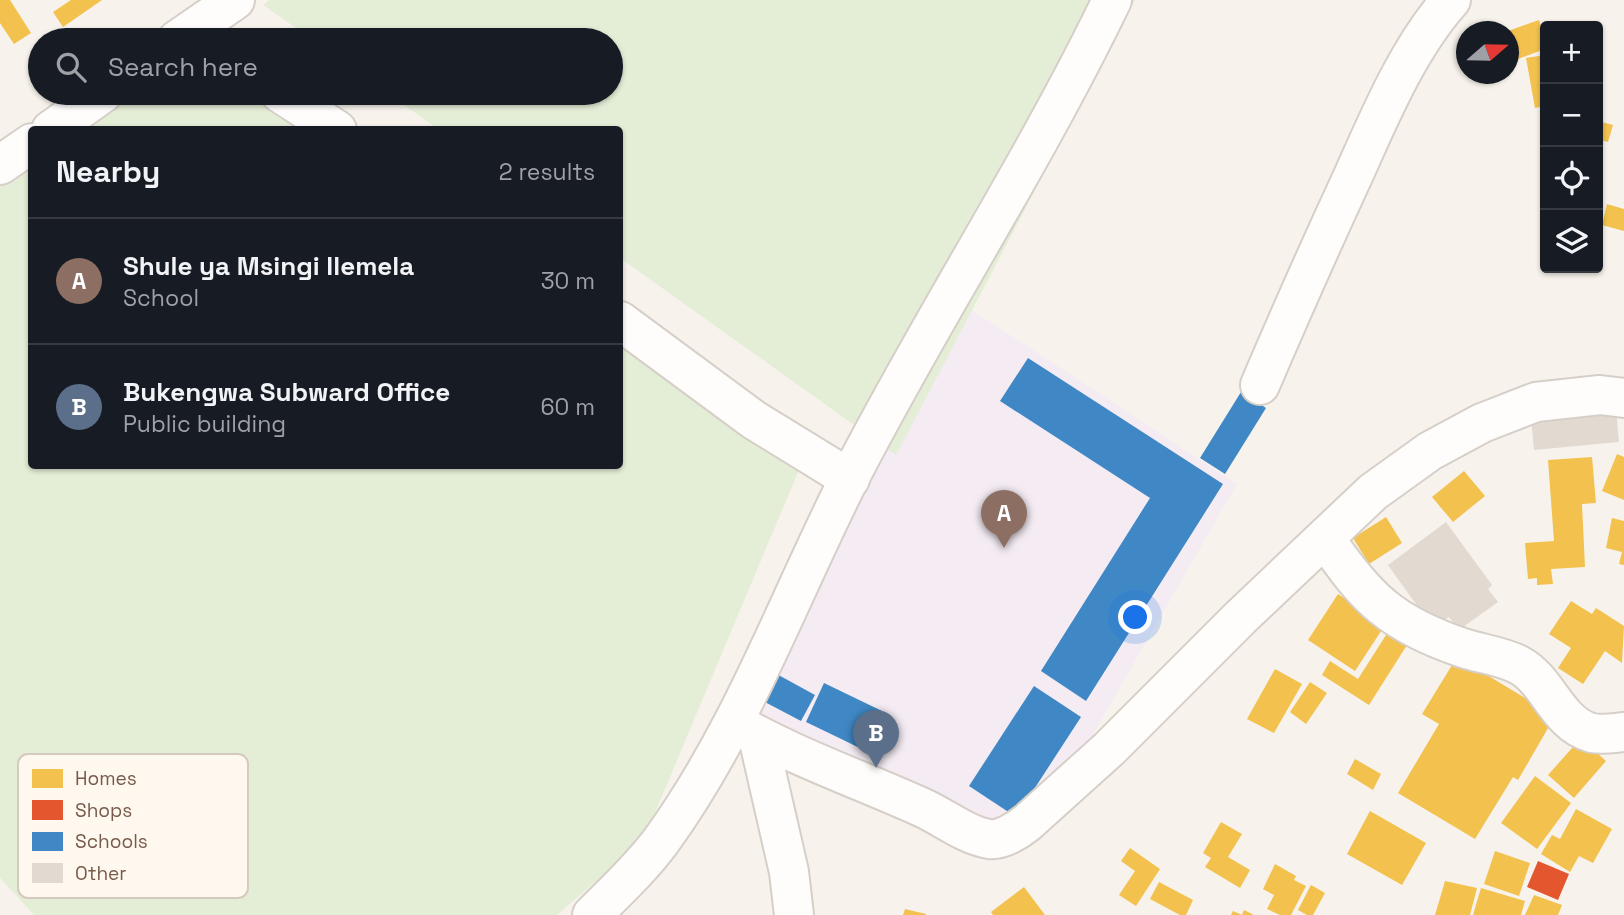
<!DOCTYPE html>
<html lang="en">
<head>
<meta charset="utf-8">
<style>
	body { margin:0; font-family:"Space Grotesk",sans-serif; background:#20242c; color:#f1f3f6 }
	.controls { position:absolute; right:21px; top:21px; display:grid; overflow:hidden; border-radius:7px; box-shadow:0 2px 5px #0004 }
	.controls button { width:63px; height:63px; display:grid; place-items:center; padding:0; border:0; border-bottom:2px solid #363941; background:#171b24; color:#f1f3f6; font:35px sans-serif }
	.compass { position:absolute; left:1456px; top:21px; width:63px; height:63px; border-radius:50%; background:#171b24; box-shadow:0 2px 5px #0004; rotate:70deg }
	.you { position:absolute; left:1136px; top:618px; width:24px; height:24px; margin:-18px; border:5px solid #fff; border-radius:50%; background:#1a73e8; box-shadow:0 0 0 10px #1a73e833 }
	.badge { display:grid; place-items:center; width:46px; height:46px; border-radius:50%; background:#a49083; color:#fff; font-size:23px; font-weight:700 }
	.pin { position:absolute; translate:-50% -58px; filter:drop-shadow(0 2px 4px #0008) }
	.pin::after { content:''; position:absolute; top:37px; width:24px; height:21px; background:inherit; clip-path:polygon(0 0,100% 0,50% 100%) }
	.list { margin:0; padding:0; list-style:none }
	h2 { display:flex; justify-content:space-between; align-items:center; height:91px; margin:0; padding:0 28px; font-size:30px }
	h2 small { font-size:23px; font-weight:400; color:#9ea1a6 }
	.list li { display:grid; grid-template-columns:46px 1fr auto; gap:21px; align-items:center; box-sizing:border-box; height:126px; padding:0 28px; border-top:2px solid #363941 }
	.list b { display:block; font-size:26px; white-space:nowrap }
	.list p { margin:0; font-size:23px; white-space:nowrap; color:#9ea1a6 }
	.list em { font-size:23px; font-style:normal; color:#9ea1a6 }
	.icon { flex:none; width:38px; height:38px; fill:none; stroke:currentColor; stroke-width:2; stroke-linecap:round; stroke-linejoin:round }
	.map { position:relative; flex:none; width:1624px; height:915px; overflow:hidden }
	.search { position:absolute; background:#171b24; box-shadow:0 2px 5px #0004; left:28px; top:28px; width:595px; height:77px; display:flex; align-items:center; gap:18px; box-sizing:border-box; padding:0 24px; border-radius:38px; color:#9ea1a6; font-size:26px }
	.panel { position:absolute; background:#171b24; box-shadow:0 2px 5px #0004; left:28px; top:126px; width:595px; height:343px; border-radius:7px }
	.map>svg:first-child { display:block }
</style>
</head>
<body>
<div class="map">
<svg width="1624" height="915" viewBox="0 0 1624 915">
	<rect width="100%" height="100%" fill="#f7f3ec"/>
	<polygon fill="#f4ebf3" points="969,308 1237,484 1027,849 731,718"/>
	<g fill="#e4eed7">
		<polygon points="269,0 1135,0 896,455 620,258 620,130 438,129 387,93 611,93 611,40 313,40 263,5"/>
		<polygon points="114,93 297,93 346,130 65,130"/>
		<polygon points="31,155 32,466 620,466 620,335 799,470 644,839 557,915 34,915 0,878 0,178"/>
	</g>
	<g fill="#f2c14e">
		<polygon points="0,0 10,0 31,33 14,44 0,23"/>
		<polygon points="71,0 102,0 63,27 53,12"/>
		<polygon points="1539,20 1545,38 1545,49 1515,60 1508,41 1508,31"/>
		<polygon points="1545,55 1545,106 1535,108 1526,58"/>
		<polygon points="1598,121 1613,125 1608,142 1598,139"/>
		<polygon points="1607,204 1624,209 1624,231 1602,225"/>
		<polygon points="1617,454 1624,457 1624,500 1602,491"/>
		<polygon points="1592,457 1596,503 1582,504 1585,567 1551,569 1553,584 1537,585 1537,578 1528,579 1525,543 1554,541 1548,460"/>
		<polygon points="1464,471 1485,496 1453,522 1432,497"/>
		<polygon points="1386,517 1402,543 1369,564 1353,538"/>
		<polygon points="1612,518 1624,521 1624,565 1619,564 1622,552 1606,548"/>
		<polygon points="1338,594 1385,625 1355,671 1308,640"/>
		<polygon points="1571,601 1592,614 1596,608 1624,626 1622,663 1605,651 1583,684 1558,668 1571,648 1549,634"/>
		<polygon points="1388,632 1407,645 1369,705 1322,675 1330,661 1358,679"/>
		<polygon points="1457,657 1555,716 1518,780 1513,777 1475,839 1398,793 1439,724 1422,714"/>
		<polygon points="1275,669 1302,684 1274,733 1247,719"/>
		<polygon points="1310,682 1327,693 1306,724 1290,712"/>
		<polygon points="1581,738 1606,761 1574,798 1548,775"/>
		<polygon points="1355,759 1381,774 1373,790 1347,774"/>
		<polygon points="1535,776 1571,803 1537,849 1501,823"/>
		<polygon points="1576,809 1612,829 1593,863 1579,856 1570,872 1541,854 1552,835 1560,839"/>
		<polygon points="1370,811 1426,843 1402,885 1347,854"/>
		<polygon points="1221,822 1242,834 1228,857 1250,870 1240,888 1205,867 1211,858 1203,853"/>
		<polygon points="1130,848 1160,869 1136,906 1119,895 1135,871 1121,861"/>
		<polygon points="1495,851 1530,863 1519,896 1484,884"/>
		<polygon points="1275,864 1296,876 1294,880 1306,886 1291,915 1280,915 1267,909 1274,895 1263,889"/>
		<polygon points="1445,881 1477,888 1470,915 1435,915"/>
		<polygon points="1159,882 1193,900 1186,915 1180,915 1150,899"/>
		<polygon points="1311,885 1325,893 1313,915 1307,915 1298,910"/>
		<polygon points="1024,887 1045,915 993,915 991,912"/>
		<polygon points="1481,888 1525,901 1521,915 1473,915"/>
		<polygon points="1534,895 1562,905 1558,915 1525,915"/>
		<polygon points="905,909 926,914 926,915 903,915"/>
		<polygon points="1244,910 1254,915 1231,915 1233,911 1242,915"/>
	</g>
	<polygon fill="#e4572e" points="1538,861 1569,874 1558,900 1527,887"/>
	<g fill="#3f88c5">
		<polygon points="1028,358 1223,484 1086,701 1041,671 1150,498 1000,401"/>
		<polygon points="1241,392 1266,408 1225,474 1200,458"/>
		<polygon points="773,672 815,695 801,721 759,699"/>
		<polygon points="824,683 882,711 864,750 806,722"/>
		<polygon points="1034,686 1081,717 1016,817 969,786"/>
	</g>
	<g fill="#e2d9d1">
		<polygon points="1616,409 1619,442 1534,450 1531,417"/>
		<polygon points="1446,522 1492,585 1488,589 1498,602 1459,630 1449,617 1433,628 1388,565"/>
	</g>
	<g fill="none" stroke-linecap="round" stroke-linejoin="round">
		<g stroke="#d6cfc8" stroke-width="42">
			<g id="minor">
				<polyline points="280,93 337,130"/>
				<polyline points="620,321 754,420 850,479"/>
				<path d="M 1260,385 C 1290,315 1321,245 1353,176 C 1379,118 1408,48 1451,0"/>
				<path d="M 1325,538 C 1366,599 1392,624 1463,648 C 1481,654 1502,656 1519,665 C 1549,681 1557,724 1592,733 C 1602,735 1614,733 1624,732"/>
				<path d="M 734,722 C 792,756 859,779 921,807 C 942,816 965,835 989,839 C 1001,841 1018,830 1028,822 L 1109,749 L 1241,617 L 1373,492 L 1430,451 L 1482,423 L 1536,402 L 1600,395 L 1624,398"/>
				<polyline points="758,737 789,872 794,915"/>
				<path d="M 592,915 C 616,891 641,868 661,841 C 741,731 788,600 849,479 C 932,317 1033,164 1112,0"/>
			</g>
		</g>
		<g stroke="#d6cfc8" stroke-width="42">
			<g id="tertiary">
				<polyline points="177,40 235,0"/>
				<polyline points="51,130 103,93"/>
				<polyline points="0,165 32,143"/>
			</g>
		</g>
		<use href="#minor" stroke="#fefdfc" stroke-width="38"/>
		<use href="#tertiary" stroke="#fefdfc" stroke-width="38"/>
	</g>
	<rect x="18" y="754" width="230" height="144" rx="10" fill="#fff8ee" stroke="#d6c9bd" stroke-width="2"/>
	<rect x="32" y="769" width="31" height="19" fill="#f2c14e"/>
	<rect x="32" y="800" width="31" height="20" fill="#e4572e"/>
	<rect x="32" y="832" width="31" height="19" fill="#3f88c5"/>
	<rect x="32" y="863" width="31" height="20" fill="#e2d9d1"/>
	<g font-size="19" fill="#775a4b">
		<text x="75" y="785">Homes</text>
		<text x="75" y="817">Shops</text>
		<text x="75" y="848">Schools</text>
		<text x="75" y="880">Other</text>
	</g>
</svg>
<div class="controls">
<button>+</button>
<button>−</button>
<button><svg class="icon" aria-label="locate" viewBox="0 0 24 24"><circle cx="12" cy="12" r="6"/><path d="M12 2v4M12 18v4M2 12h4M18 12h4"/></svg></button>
<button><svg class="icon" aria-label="layers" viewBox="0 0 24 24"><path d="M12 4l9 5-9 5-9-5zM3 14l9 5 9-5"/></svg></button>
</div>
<svg class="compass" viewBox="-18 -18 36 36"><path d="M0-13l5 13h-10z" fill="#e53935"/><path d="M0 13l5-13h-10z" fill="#9ea1a6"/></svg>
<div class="you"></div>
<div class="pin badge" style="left:1004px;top:548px;background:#8d6e63">A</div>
<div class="pin badge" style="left:876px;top:768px;background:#5c6f8a">B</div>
<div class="search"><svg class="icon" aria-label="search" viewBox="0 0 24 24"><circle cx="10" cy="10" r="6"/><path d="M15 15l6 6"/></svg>Search here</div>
<section class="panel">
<h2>Nearby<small>2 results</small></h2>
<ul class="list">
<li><span class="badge" style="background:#8d6e63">A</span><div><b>Shule ya Msingi Ilemela</b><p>School</p></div><em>30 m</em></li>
<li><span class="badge" style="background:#5c6f8a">B</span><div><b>Bukengwa Subward Office</b><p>Public building</p></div><em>60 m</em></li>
</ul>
</section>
</div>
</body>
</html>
